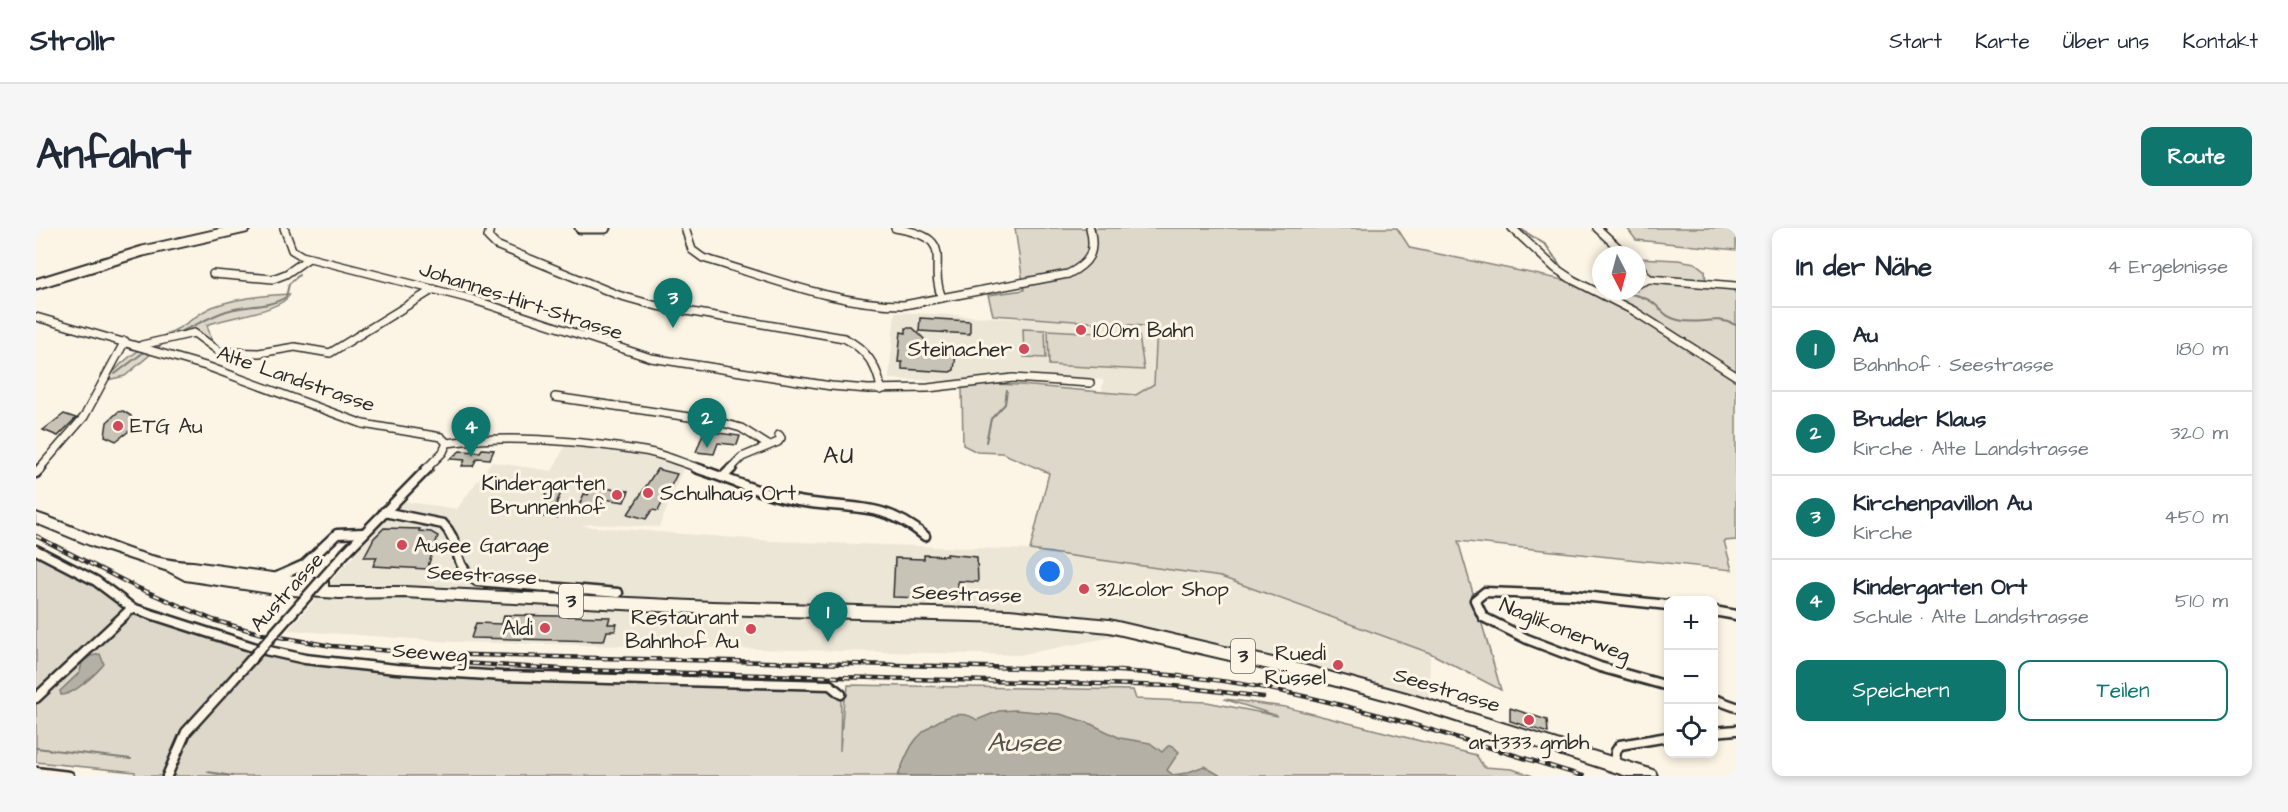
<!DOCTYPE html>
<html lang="de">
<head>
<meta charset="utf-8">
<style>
	body { margin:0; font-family:"Architects Daughter",sans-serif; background:#f6f6f7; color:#1f2937 }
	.controls { position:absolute; right:18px; bottom:18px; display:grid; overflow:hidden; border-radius:12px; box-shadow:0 3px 9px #0003 }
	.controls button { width:54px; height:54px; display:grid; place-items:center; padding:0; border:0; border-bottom:2px solid #e0e1e3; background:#fff; color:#1f2937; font:30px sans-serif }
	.compass { position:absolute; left:1556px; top:18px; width:54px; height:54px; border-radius:50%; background:#fff; box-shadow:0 3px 9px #0003; rotate:174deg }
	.you { position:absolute; left:1014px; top:344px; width:21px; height:21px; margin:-15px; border:4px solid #fff; border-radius:50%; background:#1a73e8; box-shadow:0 0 0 9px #1a73e833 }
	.badge { display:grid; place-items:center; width:39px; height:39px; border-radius:50%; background:#0f766e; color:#fff; font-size:20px; font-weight:700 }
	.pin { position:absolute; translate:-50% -50px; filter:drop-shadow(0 2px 3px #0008) }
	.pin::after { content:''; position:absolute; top:32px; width:21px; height:18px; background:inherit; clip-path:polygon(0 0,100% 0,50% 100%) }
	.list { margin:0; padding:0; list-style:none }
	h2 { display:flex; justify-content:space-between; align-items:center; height:78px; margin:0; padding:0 24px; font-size:26px }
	h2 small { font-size:20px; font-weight:400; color:#747a83 }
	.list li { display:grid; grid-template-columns:39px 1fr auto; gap:18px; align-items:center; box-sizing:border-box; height:84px; padding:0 24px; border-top:2px solid #e0e1e3 }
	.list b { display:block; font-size:22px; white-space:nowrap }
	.list p { margin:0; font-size:20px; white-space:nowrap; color:#747a83 }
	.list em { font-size:20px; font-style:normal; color:#747a83 }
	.actions { display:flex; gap:12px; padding:18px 24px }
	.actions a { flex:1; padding:14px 0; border:2px solid #0f766e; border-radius:12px; text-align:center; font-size:21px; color:#0f766e }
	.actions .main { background:#0f766e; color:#fff }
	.icon { flex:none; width:33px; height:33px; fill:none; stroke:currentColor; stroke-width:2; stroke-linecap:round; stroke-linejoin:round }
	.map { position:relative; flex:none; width:1700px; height:548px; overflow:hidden; border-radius:12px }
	header { display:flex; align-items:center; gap:36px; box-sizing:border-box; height:84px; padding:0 30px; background:#fff; border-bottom:2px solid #e0e1e3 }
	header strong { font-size:28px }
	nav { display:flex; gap:33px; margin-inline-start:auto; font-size:21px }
	.intro { display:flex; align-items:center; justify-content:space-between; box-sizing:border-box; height:144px; padding:0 36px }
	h1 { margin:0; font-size:42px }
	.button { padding:15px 27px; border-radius:12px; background:#0f766e; color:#fff; font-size:21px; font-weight:700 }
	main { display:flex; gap:36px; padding:0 36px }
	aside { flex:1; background:#fff; border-radius:12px; box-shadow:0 3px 9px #0003 }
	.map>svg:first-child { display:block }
</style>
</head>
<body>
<header>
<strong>Strollr</strong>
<nav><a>Start</a><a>Karte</a><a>Über uns</a><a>Kontakt</a></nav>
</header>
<div class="intro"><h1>Anfahrt</h1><a class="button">Route</a></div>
<main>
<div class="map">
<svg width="1700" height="548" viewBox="0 0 1700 548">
	<rect width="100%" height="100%" fill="#fcf5e5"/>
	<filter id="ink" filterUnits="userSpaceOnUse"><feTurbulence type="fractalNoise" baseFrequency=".0167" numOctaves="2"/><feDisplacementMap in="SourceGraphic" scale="12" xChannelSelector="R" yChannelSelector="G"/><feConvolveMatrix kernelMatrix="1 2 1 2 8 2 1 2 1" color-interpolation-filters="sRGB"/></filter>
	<g filter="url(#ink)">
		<g fill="#ece6d7">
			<polygon points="859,84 1121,98 1118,156 1101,167 1066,164 1067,152 981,144 914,153 853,151"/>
			<polygon points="529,218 607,228 648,239 623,299 553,296 546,298 737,313 994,322 1185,349 1394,425 1393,483 1082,408 983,427 418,414 252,402 366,273 421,281 455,234 516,243"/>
		</g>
		<g fill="#ded8ca" stroke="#84827a" stroke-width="1.5">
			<polygon points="979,0 1361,0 1374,20 1532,53 1565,63 1601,63 1601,59 1614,55 1601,35 1601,30 1642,32 1659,35 1669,43 1670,55 1694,57 1700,66 1700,312 1688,313 1696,342 1422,313 1465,462 1394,425 1185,349 994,322 1013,245 966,225 941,224 927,217 926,160 955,156 984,157 1100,167 1118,156 1121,99 957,87 952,67 988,62"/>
			<polygon points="1591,0 1700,0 1700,22 1600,12"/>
			<path d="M 254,66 C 247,83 191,89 171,97 L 176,113 L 158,102 L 135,109 L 89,148 L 71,152 C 88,128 115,114 141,101 C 153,95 164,84 176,79 C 199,70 230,67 254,66 Z"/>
			<polygon points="987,101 1009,102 1010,130 988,129"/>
			<polygon points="1012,102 1103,107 1108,142 1013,137"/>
			<polygon points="0,322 60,353 87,374 220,420 360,441 794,457 805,466 804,523 808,469 811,468 812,457 1097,462 1100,471 1171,474 1242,488 1188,471 1249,479 1440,527 1448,539 1476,541 1497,548 99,548 99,544 0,534"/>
		</g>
		<g fill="#b4b0a5" stroke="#7d7b74" stroke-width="1.5">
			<path d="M 64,426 L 68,436 C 60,446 36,468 25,467 L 24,463 L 44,444 L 46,434 L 55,428 Z"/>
			<path d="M 979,482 L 1024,486 L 1053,495 L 1084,510 L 1114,515 L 1126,524 L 1132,518 L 1137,518 L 1143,524 L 1131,542 L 1137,547 L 1150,545 L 1168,538 L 1185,548 L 862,548 C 866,538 870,527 876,517 C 887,499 920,476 941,492 L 963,483 Z"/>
		</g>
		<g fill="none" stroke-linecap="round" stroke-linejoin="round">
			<g stroke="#7d7b74" stroke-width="2">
				<polyline points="1483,0 1510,17 1528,43 1556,58"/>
				<path d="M 1571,64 C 1586,65 1603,65 1616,74 C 1626,81 1628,89 1642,92 C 1665,98 1678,86 1700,97"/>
				<path d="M 133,108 C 152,102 167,92 185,85 C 206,76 231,81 250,69 L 253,56 L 263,47"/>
				<polyline points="79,146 108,124"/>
				<polyline points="950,214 955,191 969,176 971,162"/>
				<polyline points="0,520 95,531"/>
				<polyline points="172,544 196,548"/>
			</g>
		</g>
		<g fill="#c8c3b7" stroke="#2b2b2b" stroke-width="1.5">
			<polygon points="884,90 934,93 934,106 883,103"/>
			<polygon points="870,100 877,100 889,112 888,124 920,126 918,142 914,144 866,141 866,134 862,134 864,113 865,104 870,105"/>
			<polygon points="87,183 95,188 94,199 97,200 80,213 69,208 71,194 82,184"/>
			<polygon points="28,186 40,190 22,208 7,202"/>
			<polygon points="668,203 704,208 701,217 682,215 678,226 660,224"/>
			<polygon points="446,221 458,222 454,231 441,230 437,238 426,238 429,232 414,231 424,223 444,224"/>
			<polygon points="621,241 641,246 622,283 616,282 610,291 592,286"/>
			<polygon points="556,259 575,261 593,263 588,274 568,271 563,283 542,280 548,266 552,267"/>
			<polygon points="512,262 526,263 520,276 527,277 521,290 499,288"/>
			<polygon points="348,300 384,301 383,303 395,304 402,308 391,341 337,338 341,329 328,329 338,310"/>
			<polygon points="911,326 941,329 942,354 922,353 922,371 857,369 859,330 888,331 888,327 911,328"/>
			<polygon points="468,387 574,389 572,396 581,396 579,403 571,403 568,413 435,410 440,395 466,396"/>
			<polygon points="1474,480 1511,492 1512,505 1474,493"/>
		</g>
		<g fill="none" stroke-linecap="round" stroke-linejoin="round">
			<g stroke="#2b2b2b" stroke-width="10">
				<g id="street-far1">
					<polyline points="248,0 256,22 266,28 435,71 615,130 795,158 832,161 892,160 977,150 1054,155"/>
					<path d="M 454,0 L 452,9 L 460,17 L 582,67 L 621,78 L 808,110 C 830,121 842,138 845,162"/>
					<path d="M 649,0 L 656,22 L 667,30 C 732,49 799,77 868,77 L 1032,46 C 1054,35 1060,24 1054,0"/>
					<path d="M 859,0 C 924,11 890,32 906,70"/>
					<polyline points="1476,0 1519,40 1537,52 1598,83 1700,148"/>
					<polyline points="1561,0 1590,27"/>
					<polyline points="1601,35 1613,51 1601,56"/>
					<polyline points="177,46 237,51 250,46 273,30"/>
					<polyline points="1613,51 1700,58"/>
					<polyline points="0,89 173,139 327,196 405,209 411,215"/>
					<polyline points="106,117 158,105 184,124 223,125 259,119 294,125 398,61"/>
					<polyline points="519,169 680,193 705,200 732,217"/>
					<path d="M 411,215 C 474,206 545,213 608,223 C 627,226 646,235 665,241"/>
					<polyline points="3,241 48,189 89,113"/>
					<polyline points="390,241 407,224 411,215"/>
					<polyline points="694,241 706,229 742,214 745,210 743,207"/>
				</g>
			</g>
			<g stroke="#2b2b2b" stroke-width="13">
				<g id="street">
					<path d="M 660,240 C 693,251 728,267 762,273 C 813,282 846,272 889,308"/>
					<polyline points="0,245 5,240"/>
					<polyline points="689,247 696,240"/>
					<path d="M 348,284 L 407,296 C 426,315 415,337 441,353 L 582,365"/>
					<polyline points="0,322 60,353 96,380 220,420 269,431 360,441 467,448 794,457 805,466"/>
					<polyline points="310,324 392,240"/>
					<polyline points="269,337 270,346 277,356"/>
					<polyline points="241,349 268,337 301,306 328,305"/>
					<polyline points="1632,377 1537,367 1449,364 1439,372 1447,389 1491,411 1564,439 1632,458"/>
					<polyline points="1678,383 1700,387"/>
					<polyline points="0,470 96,380"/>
					<polyline points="1678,471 1700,479"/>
					<polyline points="1678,504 1700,502"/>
					<polyline points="1578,537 1580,523 1584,517 1632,509"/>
					<polyline points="0,544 33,548"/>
					<polyline points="131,548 150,504 189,461"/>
				</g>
			</g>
			<g stroke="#2b2b2b" stroke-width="13">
				<g id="secondary">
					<polyline points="544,0 569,0"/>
					<polyline points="0,56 107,23 209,0"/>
				</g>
			</g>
			<g stroke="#2b2b2b" stroke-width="4">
				<path id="primary" d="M 0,285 C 49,301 105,334 157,334 L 287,352 L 292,353 L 292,359 L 368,359 L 676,374 L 973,382 L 1073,392 L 1267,437 L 1370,465 L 1614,541 L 1619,543 L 1621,548 L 1591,548 L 1370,477 L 1267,449 L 1073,404 L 973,394 L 676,386 L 368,369 L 303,370 L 240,366 L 149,352 L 132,343 L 56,318 L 0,295 Z"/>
			</g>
			<use href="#street-far1" stroke="#fcf5e5" stroke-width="7"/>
			<use href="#street" stroke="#fcf5e5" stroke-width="8"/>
			<use href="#secondary" stroke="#fcf5e5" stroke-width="9"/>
			<use href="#primary" fill="#fcf5e5" fill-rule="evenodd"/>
			<g stroke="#2b2b2b" stroke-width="4.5">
				<g id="rail">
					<path d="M 0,308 L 100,359 L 177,392 L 226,406 L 296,418 L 392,426 L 1070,442 C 1125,446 1179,450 1234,461 C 1340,482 1443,517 1547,548"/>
					<polyline points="424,435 543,442 1138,458 1227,469"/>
				</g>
			</g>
			<use href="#rail" stroke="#fcf5e5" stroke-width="2" stroke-dasharray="6" stroke-linecap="butt"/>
			<g stroke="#2b2b2b" stroke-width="13" stroke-linecap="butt">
				<polyline id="street-bridge" points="189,461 310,324"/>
			</g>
			<use href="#street-bridge" stroke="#fcf5e5" stroke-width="8"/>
		</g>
	</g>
	<g fill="#d1495b" stroke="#fcf5e5" stroke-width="2">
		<circle cx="1045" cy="102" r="6"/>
		<circle cx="988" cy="121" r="6"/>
		<circle cx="82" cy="198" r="6"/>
		<circle cx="612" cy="265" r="6"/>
		<circle cx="581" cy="267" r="6"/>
		<circle cx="366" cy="317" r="6"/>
		<circle cx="1048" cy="361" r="6"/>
		<circle cx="509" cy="400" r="6"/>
		<circle cx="715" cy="401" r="6"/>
		<circle cx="1302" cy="437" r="6"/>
		<circle cx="1493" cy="492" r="6"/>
	</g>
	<g text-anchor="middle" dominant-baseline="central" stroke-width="6" stroke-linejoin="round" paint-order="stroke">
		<g fill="#fcf5e5" stroke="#6a6863" stroke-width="1.5">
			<rect x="523" y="356" width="24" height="34" rx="4.5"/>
			<rect x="1195" y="411" width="24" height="34" rx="4.5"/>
		</g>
		<g font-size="20" font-weight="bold" fill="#2b2b2b">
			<text x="535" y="373">3</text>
			<text x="1207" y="428">3</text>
		</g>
		<g font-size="21" fill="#2b2b2b" stroke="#fcf5e5">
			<text transform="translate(485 73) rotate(18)">Johannes-Hirt-Strasse</text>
			<text transform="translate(260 151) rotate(19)">Alte Landstrasse</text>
			<text transform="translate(446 347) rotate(3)">Seestrasse</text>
			<text transform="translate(251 364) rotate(-48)">Austrasse</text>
			<text transform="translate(931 366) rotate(2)">Seestrasse</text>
			<text transform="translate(1529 402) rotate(22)">Naglikonerweg</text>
			<text transform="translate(394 425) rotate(4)">Seeweg</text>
			<text transform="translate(1411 462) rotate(17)">Seestrasse</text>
		</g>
		<g font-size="21" fill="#2b2b2b" stroke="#fcf5e5" text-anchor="start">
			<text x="1057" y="102">100m Bahn</text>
			<text x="976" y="121" text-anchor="end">Steinacher</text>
			<text x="94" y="198">ETG Au</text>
			<text x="569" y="255" text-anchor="end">Kindergarten<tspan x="569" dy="24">Brunnenhof</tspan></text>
			<text x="624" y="265">Schulhaus Ort</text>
			<text x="378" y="317">Ausee Garage</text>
			<text x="1060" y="361">321color Shop</text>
			<text x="703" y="389" text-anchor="end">Restaurant<tspan x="703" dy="24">Bahnhof Au</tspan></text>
			<text x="497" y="400" text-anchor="end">Aldi</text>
			<text x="1290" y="425" text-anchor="end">Ruedi<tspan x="1290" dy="24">Rüssel</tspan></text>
			<text x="1493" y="514" text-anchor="middle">art333 gmbh</text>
		</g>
		<g font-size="24" letter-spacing="1.5" fill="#2b2b2b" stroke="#fcf5e5">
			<text x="803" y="228">AU</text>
		</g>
		<g font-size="27" font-style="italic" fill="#545350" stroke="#fcf5e5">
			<text x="988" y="515">Ausee</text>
		</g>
	</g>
</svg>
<div class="controls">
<button>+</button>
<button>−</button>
<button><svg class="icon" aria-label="locate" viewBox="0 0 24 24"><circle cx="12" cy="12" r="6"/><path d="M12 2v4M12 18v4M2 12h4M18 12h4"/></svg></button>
</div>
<svg class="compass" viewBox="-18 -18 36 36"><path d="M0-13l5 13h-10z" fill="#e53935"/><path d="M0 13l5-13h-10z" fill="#747a83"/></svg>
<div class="you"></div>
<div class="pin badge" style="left:792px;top:414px">1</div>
<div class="pin badge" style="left:671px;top:220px">2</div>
<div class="pin badge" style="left:637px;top:100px">3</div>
<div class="pin badge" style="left:435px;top:229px">4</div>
</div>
<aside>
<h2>In der Nähe<small>4 Ergebnisse</small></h2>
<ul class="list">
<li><span class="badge">1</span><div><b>Au</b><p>Bahnhof · Seestrasse</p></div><em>180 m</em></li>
<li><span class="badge">2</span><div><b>Bruder Klaus</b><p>Kirche · Alte Landstrasse</p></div><em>320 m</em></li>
<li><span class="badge">3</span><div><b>Kirchenpavillon Au</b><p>Kirche</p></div><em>450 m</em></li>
<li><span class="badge">4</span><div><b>Kindergarten Ort</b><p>Schule · Alte Landstrasse</p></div><em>510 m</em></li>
</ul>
<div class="actions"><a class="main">Speichern</a><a>Teilen</a></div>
</aside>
</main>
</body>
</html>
